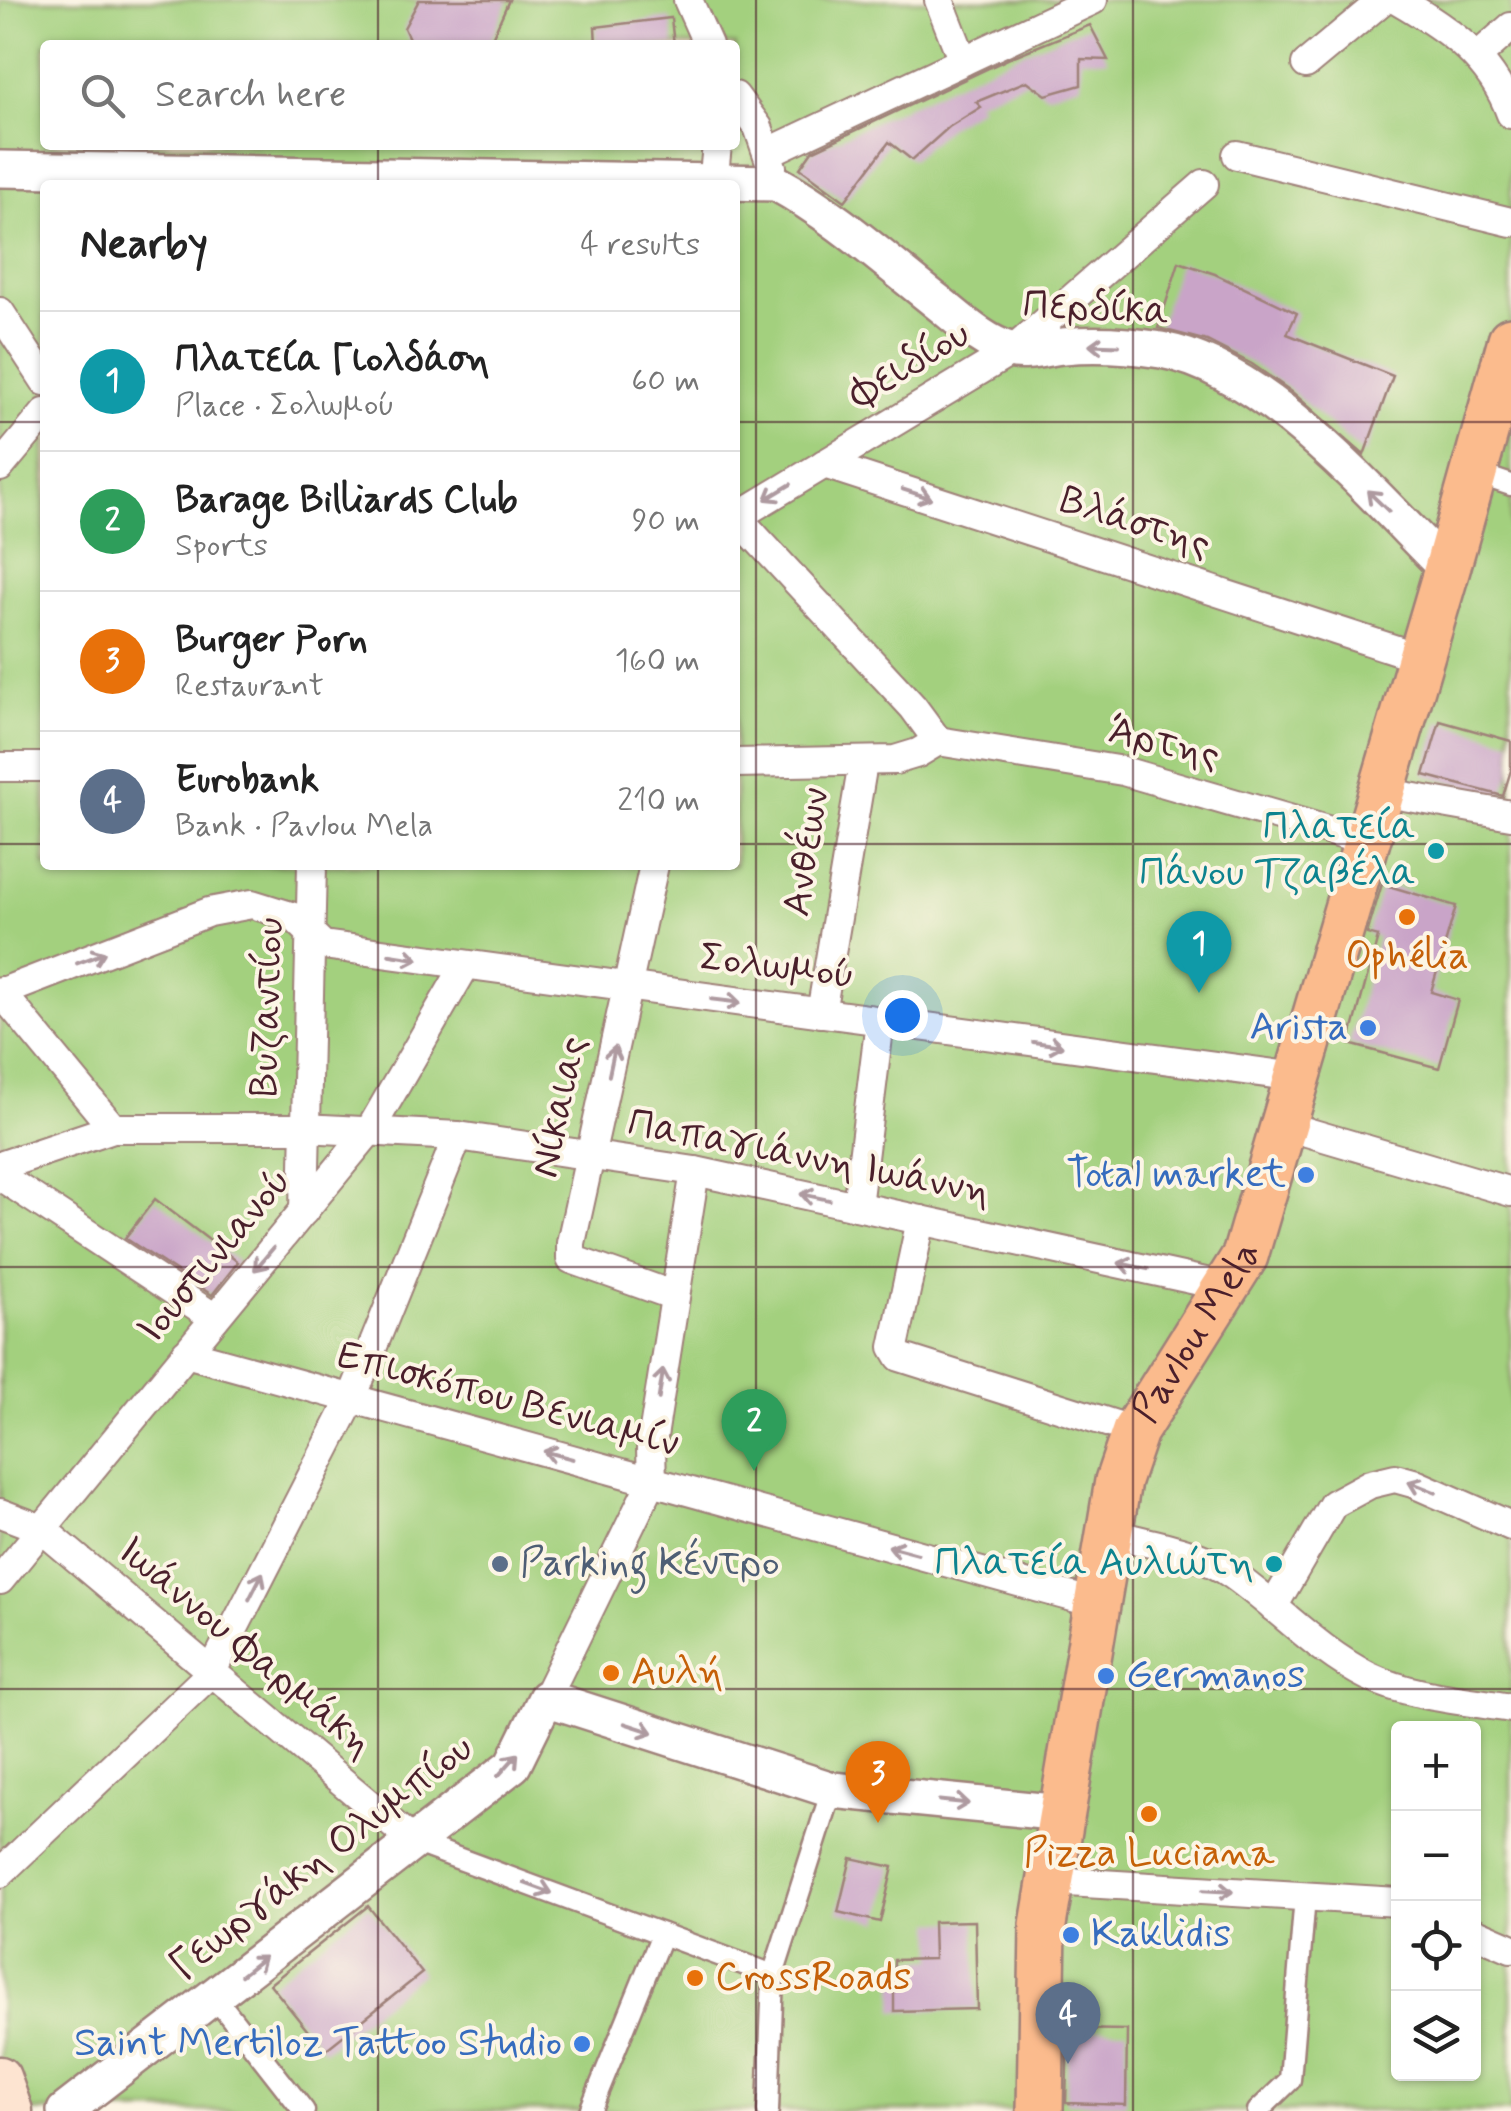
<!DOCTYPE html>
<html lang="en">
<head>
<meta charset="utf-8">
<style>
	body { margin:0; font-family:Mynerve,sans-serif; background:#f2f2f2; color:#222 }
	.controls { position:absolute; right:30px; bottom:30px; display:grid; overflow:hidden; border-radius:10px; box-shadow:0 2px 8px #0004 }
	.controls button { width:90px; height:90px; display:grid; place-items:center; padding:0; border:0; border-bottom:2px solid #e0e0e0; background:#fff; color:#222; font:50px sans-serif }
	.you { position:absolute; left:902px; top:1015px; width:35px; height:35px; margin:-25px; border:8px solid #fff; border-radius:50%; background:#1a73e8; box-shadow:0 0 0 15px #1a73e833 }
	.badge { display:grid; place-items:center; width:65px; height:65px; border-radius:50%; background:#b5179e; color:#fff; font-size:32px; font-weight:700 }
	.pin { position:absolute; translate:-50% -82px; filter:drop-shadow(0 2px 5px #0008) }
	.pin::after { content:''; position:absolute; top:52px; width:35px; height:30px; background:inherit; clip-path:polygon(0 0,100% 0,50% 100%) }
	.list { margin:0; padding:0; list-style:none }
	h2 { display:flex; justify-content:space-between; align-items:center; height:130px; margin:0; padding:0 40px; font-size:42px }
	h2 small { font-size:32px; font-weight:400; color:#767676 }
	.list li { display:grid; grid-template-columns:65px 1fr auto; gap:30px; align-items:center; box-sizing:border-box; height:140px; padding:0 40px; border-top:2px solid #e0e0e0 }
	.list b { display:block; font-size:38px; white-space:nowrap }
	.list p { margin:0; font-size:32px; white-space:nowrap; color:#767676 }
	.list em { font-size:32px; font-style:normal; color:#767676 }
	.icon { flex:none; width:55px; height:55px; fill:none; stroke:currentColor; stroke-width:2; stroke-linecap:round; stroke-linejoin:round }
	.map { position:relative; flex:none; width:1511px; height:2111px; overflow:hidden }
	.search { position:absolute; background:#fff; box-shadow:0 2px 8px #0004; left:40px; top:40px; width:700px; height:110px; display:flex; align-items:center; gap:25px; box-sizing:border-box; padding:0 35px; border-radius:10px; color:#767676; font-size:38px }
	.panel { position:absolute; background:#fff; box-shadow:0 2px 8px #0004; left:40px; top:180px; width:700px; height:690px; border-radius:10px }
	.map>svg:first-child { display:block }
</style>
</head>
<body>
<div class="map">
<svg width="1511" height="2111" viewBox="0 0 1511 2111">
	<rect width="100%" height="100%" fill="#fcf5e5"/>
	<filter id="ink" filterUnits="userSpaceOnUse"><feTurbulence type="fractalNoise" baseFrequency=".01" numOctaves="2"/><feDisplacementMap in="SourceGraphic" scale="20" xChannelSelector="R" yChannelSelector="G"/><feConvolveMatrix kernelMatrix="1 2 1 2 8 2 1 2 1" color-interpolation-filters="sRGB"/></filter>
	<filter id="wash" filterUnits="userSpaceOnUse"><feTurbulence type="fractalNoise" baseFrequency=".0048" numOctaves="4" result="noise"/><feDisplacementMap in="SourceGraphic" scale="40" xChannelSelector="R" yChannelSelector="G"/><feGaussianBlur stdDeviation="2.25" result="paint"/><feColorMatrix in="noise" values="0 0 0 0 0 0 0 0 0 0 0 0 0 0 0 0 0 1.4 0 .05"/><feComposite in="paint" operator="in"/></filter>
	<g filter="url(#wash)">
		<rect width="100%" height="100%" fill="#f4e3c7"/>
		<path fill="#a3d07e" stroke="#767854" stroke-width="2.5" fill-rule="evenodd" d="M 0,0 L 1511,0 L 1511,2111 L 0,2111 ZM 45,45 L 735,45 L 735,145 L 45,145 ZM 45,185 L 735,185 L 735,865 L 45,865 ZM 1398,1728 L 1474,1728 L 1474,2074 L 1398,2074 Z"/>
		<g id="blocks">
			<g fill="#c9a4c8">
				<polygon points="419,0 509,0 489,45 412,45 404,28"/>
				<polygon points="671,18 674,45 596,45 595,27"/>
				<polygon points="1090,25 1108,60 1081,59 1081,85 1046,95 1027,81 976,102 981,107 949,127 912,160 889,142 845,201 800,168 812,151 1014,56"/>
				<polygon points="1179,262 1215,274 1297,313 1287,334 1393,376 1364,455 1292,392 1252,364 1207,341 1158,328"/>
				<polygon points="1440,721 1511,741 1511,770 1503,796 1424,775"/>
				<polygon points="1382,884 1456,906 1431,992 1458,1000 1439,1068 1349,1044 1378,937 1367,934"/>
				<polygon points="155,1199 238,1262 212,1295 125,1238"/>
				<polygon points="851,1858 893,1867 880,1922 838,1912"/>
				<polygon points="368,1906 422,1973 324,2051 270,1984"/>
				<polygon points="975,1921 977,2009 894,2011 894,1960 934,1959 933,1922"/>
				<polygon points="1068,2029 1127,2030 1126,2105 1066,2103"/>
			</g>
		</g>
	</g>
	<g filter="url(#ink)">
		<use href="#blocks" fill-opacity="0" stroke="#9f8179" stroke-width="2.5"/>
		<g fill="none" stroke-linecap="round" stroke-linejoin="round">
			<g stroke="#9f8179" stroke-width="25">
				<g id="pedestrian">
					<polyline points="1475,473 1511,485"/>
					<polyline points="414,1842 773,1975"/>
					<polyline points="214,1996 304,2111"/>
					<polyline points="590,2111 662,1934"/>
					<polyline points="768,2111 773,1975 832,1790"/>
					<polyline points="1258,2111 1290,2080 1305,1896"/>
				</g>
			</g>
			<g stroke="#9f8179" stroke-width="32">
				<g id="minor">
					<polyline points="688,0 708,45"/>
					<polyline points="939,0 963,61"/>
					<path d="M 1398,0 C 1448,29 1491,58 1511,114"/>
					<polyline points="1478,56 1511,27"/>
					<polyline points="1306,64 1383,0"/>
					<polyline points="735,96 758,127 772,167"/>
					<polyline points="769,152 1093,0"/>
					<polyline points="1237,155 1511,222"/>
					<polyline points="713,185 717,145"/>
					<polyline points="0,312 45,381"/>
					<polyline points="824,464 1421,658"/>
					<polyline points="0,467 45,413"/>
					<polyline points="735,515 913,707 938,741"/>
					<polyline points="735,518 1012,351 1204,184"/>
					<polyline points="938,741 1123,771 1365,841"/>
					<polyline points="735,763 895,760 918,753 938,741"/>
					<polyline points="0,767 45,767"/>
					<polyline points="1381,792 1511,815"/>
					<polyline points="654,865 571,1243 571,1259 675,1296"/>
					<polyline points="0,991 113,1128"/>
					<polyline points="0,993 209,912 252,904 294,917 323,945 1296,1077"/>
					<polyline points="821,1013 863,763"/>
					<polyline points="1283,1125 1511,1192"/>
					<polyline points="0,1166 113,1128 304,1128 458,1136 695,1171 1228,1287"/>
					<polyline points="0,1176 215,1318"/>
					<polyline points="857,1206 880,1021"/>
					<polyline points="304,1211 312,865"/>
					<polyline points="921,1220 894,1347 900,1357 1135,1431"/>
					<polyline points="186,1353 1098,1604"/>
					<polyline points="0,1513 42,1529 414,1842"/>
					<path d="M 1109,1533 C 1149,1544 1198,1550 1233,1575 C 1278,1607 1318,1651 1368,1676 C 1412,1697 1463,1700 1511,1708"/>
					<polyline points="0,1580 370,1130 465,966"/>
					<polyline points="1273,1607 1333,1504 1370,1484 1395,1478 1413,1483 1511,1526"/>
					<polyline points="546,1698 652,1481 651,1449 695,1171"/>
					<polyline points="0,1873 211,1673 352,1398 458,1136"/>
					<polyline points="1051,1881 1398,1902"/>
					<polyline points="1474,1932 1511,1948"/>
				</g>
			</g>
			<g stroke="#9f8179" stroke-width="40">
				<g id="tertiary">
					<path d="M 0,169 L 776,183 C 833,214 883,259 935,300 C 957,317 982,342 1010,350 C 1026,355 1047,347 1063,346 C 1096,343 1129,345 1161,350 C 1266,368 1374,497 1447,569"/>
					<polyline points="65,2111 513,1765 546,1698 832,1790 1062,1813"/>
				</g>
			</g>
			<g stroke="#9f8179" stroke-width="45">
				<polyline id="secondary" points="0,2077 12,2111"/>
			</g>
			<g stroke="#9f8179" stroke-width="50">
				<g id="primary">
					<path id="s1" d="M 1040,2111 L 1043,1925 L 1118,1481 L 1135,1431 L 1245,1256 L 1447,569 L 1511,340"/>
				</g>
			</g>
			<use href="#pedestrian" stroke="#fff" stroke-width="20"/>
			<use href="#minor" stroke="#fff" stroke-width="28"/>
			<use href="#tertiary" stroke="#fff" stroke-width="35"/>
			<use href="#secondary" stroke="#fde4d1" stroke-width="40"/>
			<use href="#primary" stroke="#fbbb8d" stroke-width="45"/>
		</g>
		<defs><path id="oneway-shaft" d="M-6 0H5M1.5-3L5.5 0L1.5 3" fill="none" stroke-width="1.6" stroke-linecap="round" stroke-linejoin="round" transform="scale(2.5)"/></defs>
		<g stroke="#ae9aa0">
			<use href="#oneway-shaft" transform="translate(1104 345) rotate(-178)"/>
			<use href="#oneway-shaft" transform="translate(778 492) rotate(149)"/>
			<use href="#oneway-shaft" transform="translate(917 494) rotate(18)"/>
			<use href="#oneway-shaft" transform="translate(1378 501) rotate(-136)"/>
			<use href="#oneway-shaft" transform="translate(404 957) rotate(9)"/>
			<use href="#oneway-shaft" transform="translate(91 958) rotate(-21)"/>
			<use href="#oneway-shaft" transform="translate(726 1001) rotate(7)"/>
			<use href="#oneway-shaft" transform="translate(1048 1044) rotate(8)"/>
			<use href="#oneway-shaft" transform="translate(612 1061) rotate(-78)"/>
			<use href="#oneway-shaft" transform="translate(815 1197) rotate(-168)"/>
			<use href="#oneway-shaft" transform="translate(264 1259) rotate(130)"/>
			<use href="#oneway-shaft" transform="translate(1133 1266) rotate(-168)"/>
			<use href="#oneway-shaft" transform="translate(661 1384) rotate(-81)"/>
			<use href="#oneway-shaft" transform="translate(558 1455) rotate(-165)"/>
			<use href="#oneway-shaft" transform="translate(1422 1487) rotate(-158)"/>
			<use href="#oneway-shaft" transform="translate(903 1550) rotate(-165)"/>
			<use href="#oneway-shaft" transform="translate(256 1586) rotate(-63)"/>
			<use href="#oneway-shaft" transform="translate(639 1728) rotate(18)"/>
			<use href="#oneway-shaft" transform="translate(508 1765) rotate(-48)"/>
			<use href="#oneway-shaft" transform="translate(954 1802) rotate(6)"/>
			<use href="#oneway-shaft" transform="translate(538 1888) rotate(20)"/>
			<use href="#oneway-shaft" transform="translate(1218 1891) rotate(3)"/>
			<use href="#oneway-shaft" transform="translate(253 1966) rotate(-38)"/>
		</g>
	</g>
	<path fill="none" stroke="#4a1f2b" stroke-width="2.5" stroke-opacity="0.55" d="M 378,0 L 378,45M 756,0 L 756,2111M 1133,0 L 1133,2111M 378,145 L 378,185M 0,422 L 45,422M 735,422 L 1511,422M 0,844 L 45,844M 735,844 L 1511,844M 378,865 L 378,2111M 0,1267 L 1511,1267M 0,1689 L 1511,1689"/>
	<g fill="#0f9aa8" stroke="#fcf5e5" stroke-width="4">
		<circle cx="1436" cy="851" r="10"/>
		<circle cx="1274" cy="1564" r="10"/>
	</g>
	<g fill="#e8710a" stroke="#fcf5e5" stroke-width="4">
		<circle cx="1407" cy="917" r="10"/>
		<circle cx="611" cy="1673" r="10"/>
		<circle cx="1149" cy="1814" r="10"/>
		<circle cx="695" cy="1978" r="10"/>
	</g>
	<g fill="#3f7fe0" stroke="#fcf5e5" stroke-width="4">
		<circle cx="1368" cy="1028" r="10"/>
		<circle cx="1306" cy="1175" r="10"/>
		<circle cx="1106" cy="1676" r="10"/>
		<circle cx="1071" cy="1935" r="10"/>
		<circle cx="582" cy="2044" r="10"/>
	</g>
	<circle fill="#5c6f8a" stroke="#fcf5e5" stroke-width="4" cx="500" cy="1564" r="10"/>
	<g text-anchor="middle" dominant-baseline="central" stroke-width="8" stroke-linejoin="round" paint-order="stroke">
		<g font-size="40" fill="#4a1f2b" stroke="#fcf5e5">
			<text transform="translate(1096 309) rotate(3)">Περδίκα</text>
			<text transform="translate(910 365) rotate(-31)">Φειδίου</text>
			<text transform="translate(1135 523) rotate(18)">Βλάστης</text>
			<text transform="translate(1164 744) rotate(14)">Άρτης</text>
			<text transform="translate(807 852) rotate(-81)">Ανθέων</text>
			<text transform="translate(777 967) rotate(7)">Σολωμού</text>
			<text transform="translate(268 1007) rotate(-88)">Βυζαντίου</text>
			<text transform="translate(560 1107) rotate(-78)">Νίκαιας</text>
			<text transform="translate(809 1158) rotate(11)">Παπαγιάννη Ιωάννη</text>
			<text transform="translate(215 1256) rotate(-50)">Ιουστινιανού</text>
			<text stroke="none"><textPath href="#s1" startOffset="805">Pavlou Mela</textPath></text>
			<text transform="translate(508 1400) rotate(15)">Επισκόπου Βενιαμίν</text>
			<text transform="translate(245 1648) rotate(40)">Ιωάννου Φαρμάκη</text>
			<text transform="translate(322 1858) rotate(-38)">Γεωργάκη Ολυμπίου</text>
		</g>
		<g font-size="40" fill="#0d838f" stroke="#fcf5e5" text-anchor="end">
			<text x="1416" y="828">Πλατεία<tspan x="1416" dy="46">Πάνου Τζαβέλα</tspan></text>
			<text x="1254" y="1564">Πλατεία Αυλιώτη</text>
		</g>
		<g font-size="40" fill="#c56008" stroke="#fcf5e5">
			<text x="1407" y="957">Ophélia</text>
			<text x="631" y="1673" text-anchor="start">Αυλή</text>
			<text x="1149" y="1854">Pizza Luciana</text>
			<text x="715" y="1978" text-anchor="start">CrossRoads</text>
		</g>
		<g font-size="40" fill="#366cbe" stroke="#fcf5e5" text-anchor="end">
			<text x="1348" y="1028">Arista</text>
			<text x="1286" y="1175">Total market</text>
			<text x="1126" y="1676" text-anchor="start">Germanos</text>
			<text x="1091" y="1935" text-anchor="start">Kaklidis</text>
			<text x="562" y="2044">Saint Mertiloz Tattoo Studio</text>
		</g>
		<g font-size="40" fill="#4e5e75" stroke="#fcf5e5" text-anchor="start">
			<text x="520" y="1564">Parking Κέντρο</text>
		</g>
	</g>
</svg>
<div class="controls">
<button>+</button>
<button>−</button>
<button><svg class="icon" aria-label="locate" viewBox="0 0 24 24"><circle cx="12" cy="12" r="6"/><path d="M12 2v4M12 18v4M2 12h4M18 12h4"/></svg></button>
<button><svg class="icon" aria-label="layers" viewBox="0 0 24 24"><path d="M12 4l9 5-9 5-9-5zM3 14l9 5 9-5"/></svg></button>
</div>
<div class="you"></div>
<div class="pin badge" style="left:1199px;top:993px;background:#0f9aa8">1</div>
<div class="pin badge" style="left:754px;top:1471px;background:#2e9e5b">2</div>
<div class="pin badge" style="left:878px;top:1823px;background:#e8710a">3</div>
<div class="pin badge" style="left:1068px;top:2064px;background:#5c6f8a">4</div>
<div class="search"><svg class="icon" aria-label="search" viewBox="0 0 24 24"><circle cx="10" cy="10" r="6"/><path d="M15 15l6 6"/></svg>Search here</div>
<section class="panel">
<h2>Nearby<small>4 results</small></h2>
<ul class="list">
<li><span class="badge" style="background:#0f9aa8">1</span><div><b>Πλατεία Γιολδάση</b><p>Place · Σολωμού</p></div><em>60 m</em></li>
<li><span class="badge" style="background:#2e9e5b">2</span><div><b>Barage Billiards Club</b><p>Sports</p></div><em>90 m</em></li>
<li><span class="badge" style="background:#e8710a">3</span><div><b>Burger Porn</b><p>Restaurant</p></div><em>160 m</em></li>
<li><span class="badge" style="background:#5c6f8a">4</span><div><b>Eurobank</b><p>Bank · Pavlou Mela</p></div><em>210 m</em></li>
</ul>
</section>
</div>
</body>
</html>
